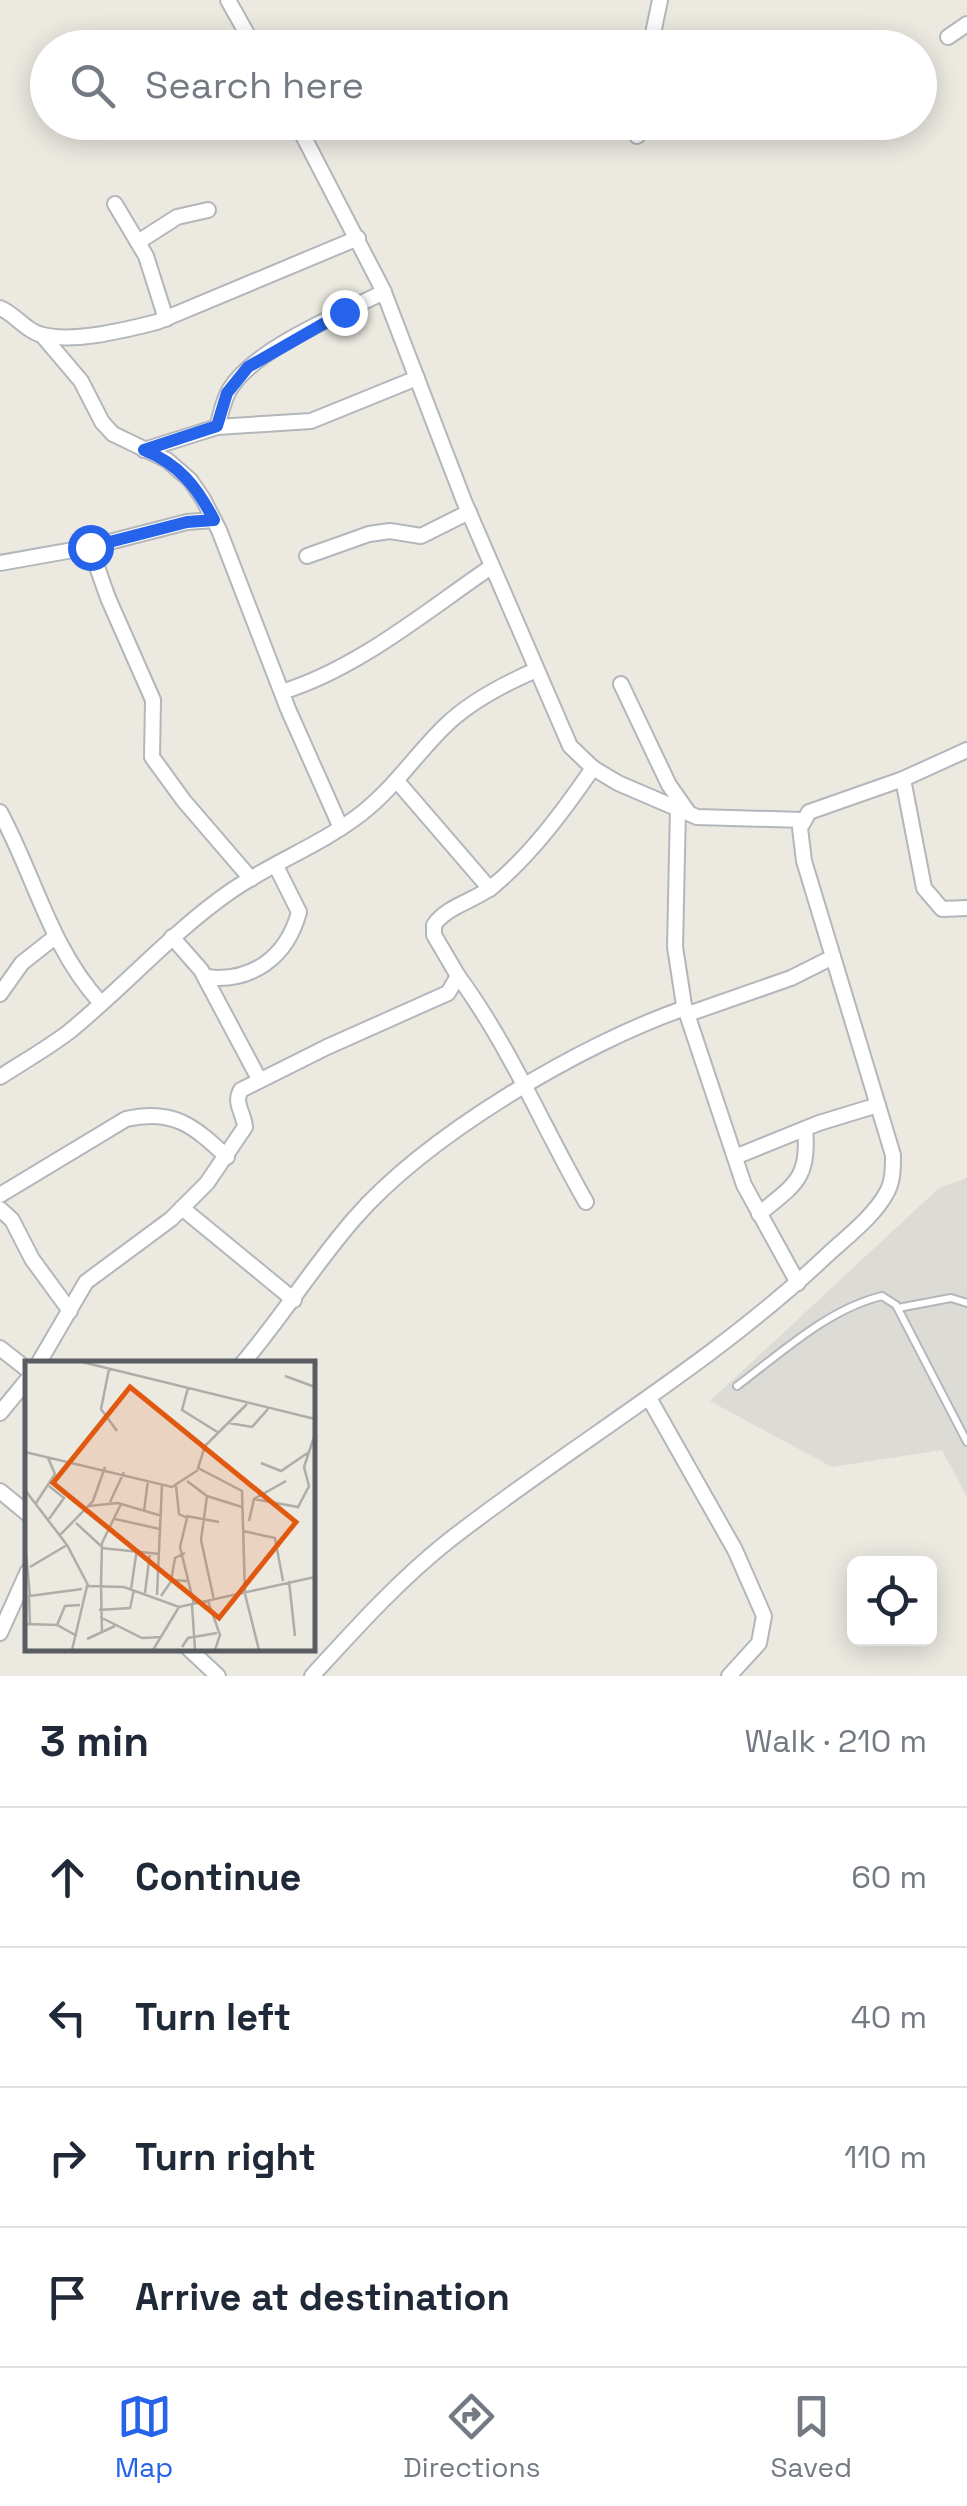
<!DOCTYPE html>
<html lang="en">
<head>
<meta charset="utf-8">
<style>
	body { margin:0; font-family:"Space Grotesk",sans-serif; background:#f6f6f7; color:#1f2937 }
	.controls { position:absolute; right:30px; bottom:30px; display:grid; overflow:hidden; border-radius:15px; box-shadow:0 5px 25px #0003 }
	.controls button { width:90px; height:90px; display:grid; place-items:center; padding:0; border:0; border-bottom:2px solid #e0e1e3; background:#fff; color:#1f2937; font:50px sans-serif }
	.stop { position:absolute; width:30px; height:30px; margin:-22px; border:8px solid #2563eb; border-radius:50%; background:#fff }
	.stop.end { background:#2563eb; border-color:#fff; box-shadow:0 2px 10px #0008 }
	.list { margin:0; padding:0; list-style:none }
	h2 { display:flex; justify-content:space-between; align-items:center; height:130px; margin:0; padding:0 40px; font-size:42px }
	h2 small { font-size:32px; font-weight:400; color:#747a83 }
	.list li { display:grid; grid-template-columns:65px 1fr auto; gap:30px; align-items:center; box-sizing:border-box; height:140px; padding:0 40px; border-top:2px solid #e0e1e3 }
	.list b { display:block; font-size:38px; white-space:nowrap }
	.list em { font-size:32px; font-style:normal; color:#747a83 }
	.icon { flex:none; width:55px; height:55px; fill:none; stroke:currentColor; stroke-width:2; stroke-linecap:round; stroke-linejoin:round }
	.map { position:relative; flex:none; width:967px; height:1676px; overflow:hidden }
	.search { position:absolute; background:#fff; box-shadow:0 5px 25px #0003; left:30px; right:30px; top:30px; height:110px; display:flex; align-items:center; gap:25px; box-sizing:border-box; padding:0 35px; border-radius:55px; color:#747a83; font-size:38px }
	.sheet { height:690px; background:#fff }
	nav { display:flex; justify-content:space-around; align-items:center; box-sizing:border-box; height:140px; border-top:2px solid #e0e1e3; background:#fff; font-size:28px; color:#747a83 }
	nav a { display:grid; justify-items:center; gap:5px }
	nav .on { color:#2563eb }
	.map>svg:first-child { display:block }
</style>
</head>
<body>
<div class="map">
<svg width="967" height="1676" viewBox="0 0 967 1676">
	<rect width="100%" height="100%" fill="#ebe9e0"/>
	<polygon fill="#dddbd5" points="967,1178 967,1497 942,1450 832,1467 710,1401 939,1188"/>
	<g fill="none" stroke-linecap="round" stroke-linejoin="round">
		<g stroke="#b3b6bb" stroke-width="10">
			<g id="lane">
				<polyline points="898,1308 951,1298 967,1303"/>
				<path d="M 737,1386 C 781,1353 828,1309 882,1296 L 896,1305 L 967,1442"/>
			</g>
		</g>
		<g stroke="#b3b6bb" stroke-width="18">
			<g id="street">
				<polyline points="228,0 255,48"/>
				<polyline points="948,37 967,24"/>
				<polyline points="650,48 660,0"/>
				<polyline points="296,122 383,290 464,501 570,746 593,768 618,783 697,817 803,820"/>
				<polyline points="637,136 639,122"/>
				<polyline points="115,204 146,256 166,319"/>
				<polyline points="138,242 177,217 208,210"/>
				<path d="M 0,308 C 15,314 24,329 39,334 C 71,344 125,330 157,322 L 358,238"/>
				<polyline points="42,335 81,381 102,422 113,434 167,460 190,480 203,499 219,530 288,709 341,828"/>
				<path d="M 217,427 C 221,414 223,400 230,389 C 254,349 342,313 384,292"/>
				<polyline points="144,450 217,427 311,421 417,378"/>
				<polyline points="90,547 108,598 153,700 152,757 184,801 251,879"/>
				<polyline points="307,556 369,534 390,531 421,536 469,512"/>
				<polyline points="0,563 90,547 187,522 214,520"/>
				<polyline points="621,684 669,785 688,812"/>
				<path d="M 282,692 C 359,668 426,611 491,567"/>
				<polyline points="903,779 924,888 942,909 967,908"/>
				<polyline points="397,781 490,889"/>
				<polyline points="678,809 675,947 684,1005 744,1185 798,1283"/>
				<path d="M 0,812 C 35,877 50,947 100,1002"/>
				<polyline points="172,937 201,970 259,1079"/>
				<path d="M 458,976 C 509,1045 543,1127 586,1202"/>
				<path d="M 205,977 C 252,983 287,957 299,912 L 276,866"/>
				<polyline points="0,994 22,963 55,937"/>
				<polyline points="688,1014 791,978 833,957"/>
				<path d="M 0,1077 C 23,1062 48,1048 70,1031 C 125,986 172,932 231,891 C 273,862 321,845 362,813 C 395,787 416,754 446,725 C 471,701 504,684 536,670"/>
				<polyline points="735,1157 819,1123 878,1105"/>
				<path d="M 0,1195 L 126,1119 C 173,1108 194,1126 227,1157"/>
				<polyline points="182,1208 294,1300"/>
				<polyline points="0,1209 12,1220 32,1259 70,1311"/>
				<path d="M 759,1214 C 794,1185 810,1179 805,1129"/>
				<polyline points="0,1348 28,1370"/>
				<path d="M 38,1364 L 86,1282 L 171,1219 L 207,1183 L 245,1127 C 244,1113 233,1103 241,1090 L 327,1047 L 448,993 L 458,976 L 434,935 L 434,925 C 447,906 474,901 492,887 C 532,854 564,810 593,768"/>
				<path d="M 242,1364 C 282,1317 314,1265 354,1219 C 427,1135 581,1044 685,1008"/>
				<polyline points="649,1398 735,1550 764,1616 759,1643 729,1676"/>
				<polyline points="0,1413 28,1379"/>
				<polyline points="0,1491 28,1514"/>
				<polyline points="0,1633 28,1571"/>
				<polyline points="188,1648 218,1676"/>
				<path d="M 312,1676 C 355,1629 397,1582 447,1542 C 571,1445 709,1366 824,1258 C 844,1239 874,1217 887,1192 C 893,1181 893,1168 893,1155 L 804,861 L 800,828 L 809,812 L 903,779 L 967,750"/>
			</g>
		</g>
		<use href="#lane" stroke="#fff" stroke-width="6"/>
		<use href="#street" stroke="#fff" stroke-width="14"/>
	</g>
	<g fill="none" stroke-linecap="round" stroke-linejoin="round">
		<path stroke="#2563eb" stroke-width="12" d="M 90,547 L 187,522 L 214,520 C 197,487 179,464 144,450 L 217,426 L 227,393 L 248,367 L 344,312"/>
	</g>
	<g transform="translate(25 1361)">
		<rect width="290" height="290" fill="#ebe9e0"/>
		<path fill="none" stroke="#adada9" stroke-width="2.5" d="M 57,1 L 290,58M 84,8 L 76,48 L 92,70M 260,15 L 290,26M 163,27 L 157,49 L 194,72M 204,62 L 227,66 L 243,48M 0,91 L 147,126 L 173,109M 236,102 L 256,110 L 284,91M 162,120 L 182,135 L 217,146M 24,125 L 39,137 L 24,158M 151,125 L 154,153 L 162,157 L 155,186 L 169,243M 0,129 L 42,184 L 63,224M 182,135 L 176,179 L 189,239M 229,138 L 261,120M 85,141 L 99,111M 11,142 L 30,113 L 23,97M 64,145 L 93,142 L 137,155M 119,150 L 123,119M 161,155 L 194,161M 90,158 L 135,168M 224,160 L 229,138 L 273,146 L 284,125 L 279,106 L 290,73M 51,162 L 77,186M 218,170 L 250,177 L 258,220M 35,174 L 68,140 L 80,106M 0,181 L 5,235M 76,187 L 135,193M 5,206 L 42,184M 146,220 L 150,197 L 160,192M 264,220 L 270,275M 76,223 L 77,182 L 96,143M 76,223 L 77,272M 106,228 L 112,188M 120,232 L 125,192M 220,233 L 217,130 L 173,107 L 180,85 L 222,43M 220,233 L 234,289M 132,234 L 137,123M 136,235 L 147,219 L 163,220M 183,240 L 195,274 L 190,289M 167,244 L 170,289M 74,249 L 105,247 L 109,229M 75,256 L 117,277 L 137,276M 0,263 L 32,264 L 52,275M 5,263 L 4,235 L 57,228M 32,264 L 40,245 L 55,244M 62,278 L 90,265M 157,286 L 163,277 L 192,272M 47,289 L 62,225 L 99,226 L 154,246 L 290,216M 128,289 L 154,246"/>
		<path fill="#e15910" fill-opacity="0.15" stroke="#e15910" stroke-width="5" d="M 105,26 L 271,161 L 194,257 L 28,122 Z"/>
		<rect width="290" height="290" fill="none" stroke="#595c61" stroke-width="5"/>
	</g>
</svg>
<div class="controls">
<button><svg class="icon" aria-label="locate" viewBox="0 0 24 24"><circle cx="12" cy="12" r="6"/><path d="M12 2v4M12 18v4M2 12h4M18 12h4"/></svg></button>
</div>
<div class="stop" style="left:90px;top:547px"></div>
<div class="stop end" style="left:344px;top:312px"></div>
<div class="search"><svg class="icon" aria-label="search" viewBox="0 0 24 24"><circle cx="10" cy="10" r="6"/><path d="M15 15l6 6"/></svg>Search here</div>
</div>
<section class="sheet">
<h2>3 min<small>Walk · 210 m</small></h2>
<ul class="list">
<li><svg class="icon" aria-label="ahead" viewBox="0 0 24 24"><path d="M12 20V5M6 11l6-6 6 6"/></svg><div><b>Continue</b></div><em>60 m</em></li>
<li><svg class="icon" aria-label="left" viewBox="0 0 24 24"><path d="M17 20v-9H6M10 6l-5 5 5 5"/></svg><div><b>Turn left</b></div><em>40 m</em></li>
<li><svg class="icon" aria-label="right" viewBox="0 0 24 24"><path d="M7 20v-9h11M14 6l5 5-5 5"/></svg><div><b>Turn right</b></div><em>110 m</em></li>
<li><svg class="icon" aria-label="arrive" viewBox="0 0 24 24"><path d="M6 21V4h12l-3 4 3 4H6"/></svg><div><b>Arrive at destination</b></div></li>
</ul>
</section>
<nav>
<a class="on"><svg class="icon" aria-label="map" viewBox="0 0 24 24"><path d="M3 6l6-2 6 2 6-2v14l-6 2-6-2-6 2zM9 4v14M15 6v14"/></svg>Map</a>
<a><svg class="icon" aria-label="directions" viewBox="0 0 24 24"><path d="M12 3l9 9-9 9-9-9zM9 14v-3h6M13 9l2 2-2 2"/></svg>Directions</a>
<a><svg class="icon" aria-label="saved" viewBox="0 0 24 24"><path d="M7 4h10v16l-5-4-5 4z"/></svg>Saved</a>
</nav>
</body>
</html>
